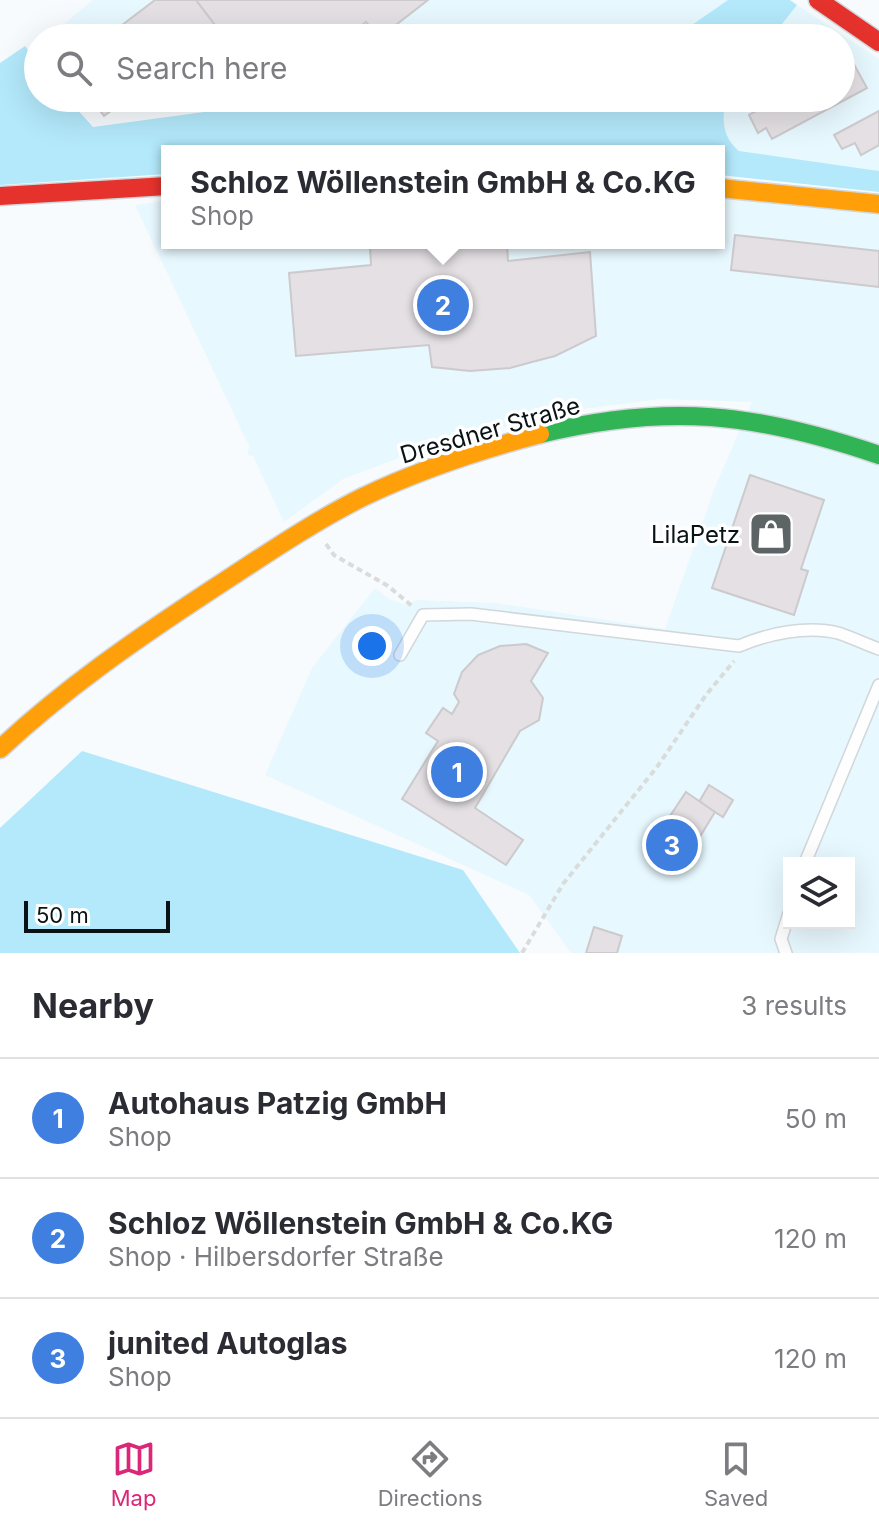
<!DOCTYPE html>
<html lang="en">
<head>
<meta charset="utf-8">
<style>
	body { margin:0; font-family:Inter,sans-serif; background:#f7f7f7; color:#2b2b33 }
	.controls { position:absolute; right:24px; bottom:24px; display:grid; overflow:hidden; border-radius:0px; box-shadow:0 8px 32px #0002 }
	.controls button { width:72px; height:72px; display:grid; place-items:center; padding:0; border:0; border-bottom:2px solid #e1e1e2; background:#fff; color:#2b2b33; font:40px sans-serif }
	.scale { position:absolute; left:24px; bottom:20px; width:146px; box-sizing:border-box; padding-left:8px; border:4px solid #091215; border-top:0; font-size:22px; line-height:28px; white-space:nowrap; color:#091215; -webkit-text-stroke:6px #fff; paint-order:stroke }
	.you { position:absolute; left:372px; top:646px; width:28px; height:28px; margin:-20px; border:6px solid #fff; border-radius:50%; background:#1a73e8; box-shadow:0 0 0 12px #1a73e833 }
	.badge { display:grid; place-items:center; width:52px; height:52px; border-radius:50%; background:#db2777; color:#fff; font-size:26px; font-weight:700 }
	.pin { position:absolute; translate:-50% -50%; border:4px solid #fff; box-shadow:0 2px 8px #0006 }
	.popup { position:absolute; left:161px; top:145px; width:564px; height:104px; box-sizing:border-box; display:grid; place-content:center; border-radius:0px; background:#fff; filter:drop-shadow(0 2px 6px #0005); font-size:26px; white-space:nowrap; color:#7c7c81 }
	.popup b { font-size:30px; color:#2b2b33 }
	.popup::after { content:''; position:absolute; left:50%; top:100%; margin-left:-16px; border:16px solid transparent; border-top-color:#fff }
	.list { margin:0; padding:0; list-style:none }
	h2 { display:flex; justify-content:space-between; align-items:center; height:104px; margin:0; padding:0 32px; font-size:34px }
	h2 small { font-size:26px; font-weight:400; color:#7c7c81 }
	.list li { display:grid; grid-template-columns:52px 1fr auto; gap:24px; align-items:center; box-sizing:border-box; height:120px; padding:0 32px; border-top:2px solid #e1e1e2 }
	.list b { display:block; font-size:30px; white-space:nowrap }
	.list p { margin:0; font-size:26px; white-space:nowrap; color:#7c7c81 }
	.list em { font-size:26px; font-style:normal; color:#7c7c81 }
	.icon { flex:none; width:44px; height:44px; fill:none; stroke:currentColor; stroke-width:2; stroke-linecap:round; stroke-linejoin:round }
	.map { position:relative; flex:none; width:879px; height:953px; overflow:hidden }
	.search { position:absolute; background:#fff; box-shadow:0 8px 32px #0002; left:24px; right:24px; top:24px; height:88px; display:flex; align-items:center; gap:20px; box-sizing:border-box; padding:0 28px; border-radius:44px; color:#7c7c81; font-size:30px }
	.sheet { height:464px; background:#fff }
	nav { display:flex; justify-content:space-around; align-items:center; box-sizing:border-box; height:112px; border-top:2px solid #e1e1e2; background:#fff; font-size:22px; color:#7c7c81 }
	nav a { display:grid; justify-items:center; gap:4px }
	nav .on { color:#db2777 }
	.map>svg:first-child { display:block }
</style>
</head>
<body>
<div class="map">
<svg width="879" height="953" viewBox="0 0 879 953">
	<rect width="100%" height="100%" fill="#f8fbfd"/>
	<g fill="#e7f8fe" fill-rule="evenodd">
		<polygon points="93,0 728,0 673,38 47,38"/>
		<polygon points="797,5 879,59 879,171 739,151 731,144 724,129 723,112 727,98 841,98 841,38 771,38"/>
		<polygon points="267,98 513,98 495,112 476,106 460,111 427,112 276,104"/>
		<path d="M 719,198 L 879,214 L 879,953 L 571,953 L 529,895 L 265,775 L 312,668 L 375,588 L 389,599 L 406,605 L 416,600 L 496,603 L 665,629 L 715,487 L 752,402 L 661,399 L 567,411 L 423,449 L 343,479 L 284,522 L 253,456 L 248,455 L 249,446 L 135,205 L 167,201 L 167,243 L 719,243 ZM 789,863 L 849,863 L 849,923 L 789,923 Z"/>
	</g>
	<g fill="#b3e9fb">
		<polygon points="728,0 790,0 797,5 771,38 673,38"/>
		<path d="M 25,46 L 38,64 L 38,98 L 67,98 L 93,127 L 271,103 L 427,112 L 460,111 L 476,106 L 485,100 L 495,112 L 513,98 L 727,98 C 721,118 722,137 739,151 L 879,171 L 879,192 L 719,175 L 719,151 L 167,151 L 167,174 L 0,185 L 0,63 Z"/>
		<polygon points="82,751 463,870 520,953 0,953 0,828"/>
	</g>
	<g fill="#e4e0e4" stroke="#cccacd" stroke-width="2">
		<polygon points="155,0 196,0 225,38 105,38"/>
		<polygon points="196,0 428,0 379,38 366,22 345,38 225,38"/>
		<polygon points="851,59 867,88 772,139 766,128 758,133 749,115 779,98 841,98 841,65"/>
		<polygon points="90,98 129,98 104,116"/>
		<polygon points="879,111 879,145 861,155 855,143 842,149 834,135"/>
		<polygon points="735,235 879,251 879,287 731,270"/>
		<polygon points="408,243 507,243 508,261 590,252 596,336 555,356 532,362 510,368 470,371 432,367 429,345 296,356 289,273 371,265 370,247"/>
		<polygon points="750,475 824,500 801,569 808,571 794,615 712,588"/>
		<polygon points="526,644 548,653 531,681 543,698 539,720 520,731 475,808 523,840 506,865 402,799 438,741 426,733 443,708 452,714 459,702 454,694 462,672 478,655 500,646"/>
		<polygon points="709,785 733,800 723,817 699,802"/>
		<polygon points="686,792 715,812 685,861 654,840"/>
		<polygon points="594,927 622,936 617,953 586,953"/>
	</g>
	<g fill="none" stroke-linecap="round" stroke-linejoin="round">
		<g stroke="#d1d7da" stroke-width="14">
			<g id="lane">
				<path d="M 400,655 L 423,615 L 471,614 L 739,646 C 767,634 807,625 838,633 C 851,637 865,644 879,649"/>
				<polyline points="805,863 879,685"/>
				<polyline points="786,953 781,939 789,913"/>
			</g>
		</g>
		<g stroke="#d1d7da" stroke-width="21">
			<path id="fast" d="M 540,434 C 668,403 756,413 879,455"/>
		</g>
		<g stroke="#d1d7da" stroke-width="21">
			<g id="slow">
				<polyline points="719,188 879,204"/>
				<path d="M 0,749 C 64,689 135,640 208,592 C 259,559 309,524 363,497 C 419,470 480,450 540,434"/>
			</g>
		</g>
		<g stroke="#d1d7da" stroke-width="21">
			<g id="jam">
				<polyline points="818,0 879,42"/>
				<polyline points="0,196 167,186"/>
			</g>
		</g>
		<g stroke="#dadcdc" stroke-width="4" stroke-dasharray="6 4" stroke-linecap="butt">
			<polyline points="326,544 334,555 388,586 412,606"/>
			<polyline points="522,953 563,884 657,767 706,695 734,661"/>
		</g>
		<use href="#lane" stroke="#fefeff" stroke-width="11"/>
		<use href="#fast" stroke="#30b455" stroke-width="18"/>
		<use href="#slow" stroke="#ff9f0a" stroke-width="18"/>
		<use href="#jam" stroke="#e5322d" stroke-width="18"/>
	</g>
	<defs>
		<g id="shop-square" transform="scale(2.3)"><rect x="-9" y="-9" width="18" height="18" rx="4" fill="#5d6466" stroke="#fff"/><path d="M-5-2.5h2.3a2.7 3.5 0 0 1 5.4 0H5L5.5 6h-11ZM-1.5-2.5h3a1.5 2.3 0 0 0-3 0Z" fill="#fff"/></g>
	</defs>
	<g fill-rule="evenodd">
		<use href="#shop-square" x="771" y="534"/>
	</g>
	<g text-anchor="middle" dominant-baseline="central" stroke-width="7" stroke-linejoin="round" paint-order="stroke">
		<g font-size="24" fill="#091215" stroke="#fff">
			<text transform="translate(490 430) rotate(-16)">Dresdner Straße</text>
		</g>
		<g font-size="24" fill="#091215" stroke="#fff" text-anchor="end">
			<text x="740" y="534">LilaPetz</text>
		</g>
	</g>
</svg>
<div class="controls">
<button><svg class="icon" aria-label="layers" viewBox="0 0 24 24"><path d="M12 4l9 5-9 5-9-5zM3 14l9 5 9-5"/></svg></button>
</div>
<div class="scale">50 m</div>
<div class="you"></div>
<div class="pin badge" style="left:457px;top:772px;background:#3f7fe0">1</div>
<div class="pin badge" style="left:443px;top:305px;background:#3f7fe0">2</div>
<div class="popup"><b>Schloz Wöllenstein GmbH &amp; Co.KG</b>Shop</div>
<div class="pin badge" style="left:672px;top:845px;background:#3f7fe0">3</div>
<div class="search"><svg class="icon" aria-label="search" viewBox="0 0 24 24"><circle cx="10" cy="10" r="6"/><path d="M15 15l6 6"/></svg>Search here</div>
</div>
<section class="sheet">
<h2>Nearby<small>3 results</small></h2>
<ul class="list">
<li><span class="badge" style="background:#3f7fe0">1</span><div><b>Autohaus Patzig GmbH</b><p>Shop</p></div><em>50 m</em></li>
<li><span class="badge" style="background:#3f7fe0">2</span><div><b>Schloz Wöllenstein GmbH &amp; Co.KG</b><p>Shop · Hilbersdorfer Straße</p></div><em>120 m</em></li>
<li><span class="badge" style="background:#3f7fe0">3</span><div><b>junited Autoglas</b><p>Shop</p></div><em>120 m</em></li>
</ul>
</section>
<nav>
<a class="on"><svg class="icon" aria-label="map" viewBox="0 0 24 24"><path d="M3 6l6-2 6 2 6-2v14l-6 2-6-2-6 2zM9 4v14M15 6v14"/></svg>Map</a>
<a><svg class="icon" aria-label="directions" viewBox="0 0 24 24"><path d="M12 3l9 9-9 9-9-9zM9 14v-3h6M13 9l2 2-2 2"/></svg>Directions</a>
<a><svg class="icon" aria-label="saved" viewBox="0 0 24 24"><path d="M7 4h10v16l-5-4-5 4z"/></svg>Saved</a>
</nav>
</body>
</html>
